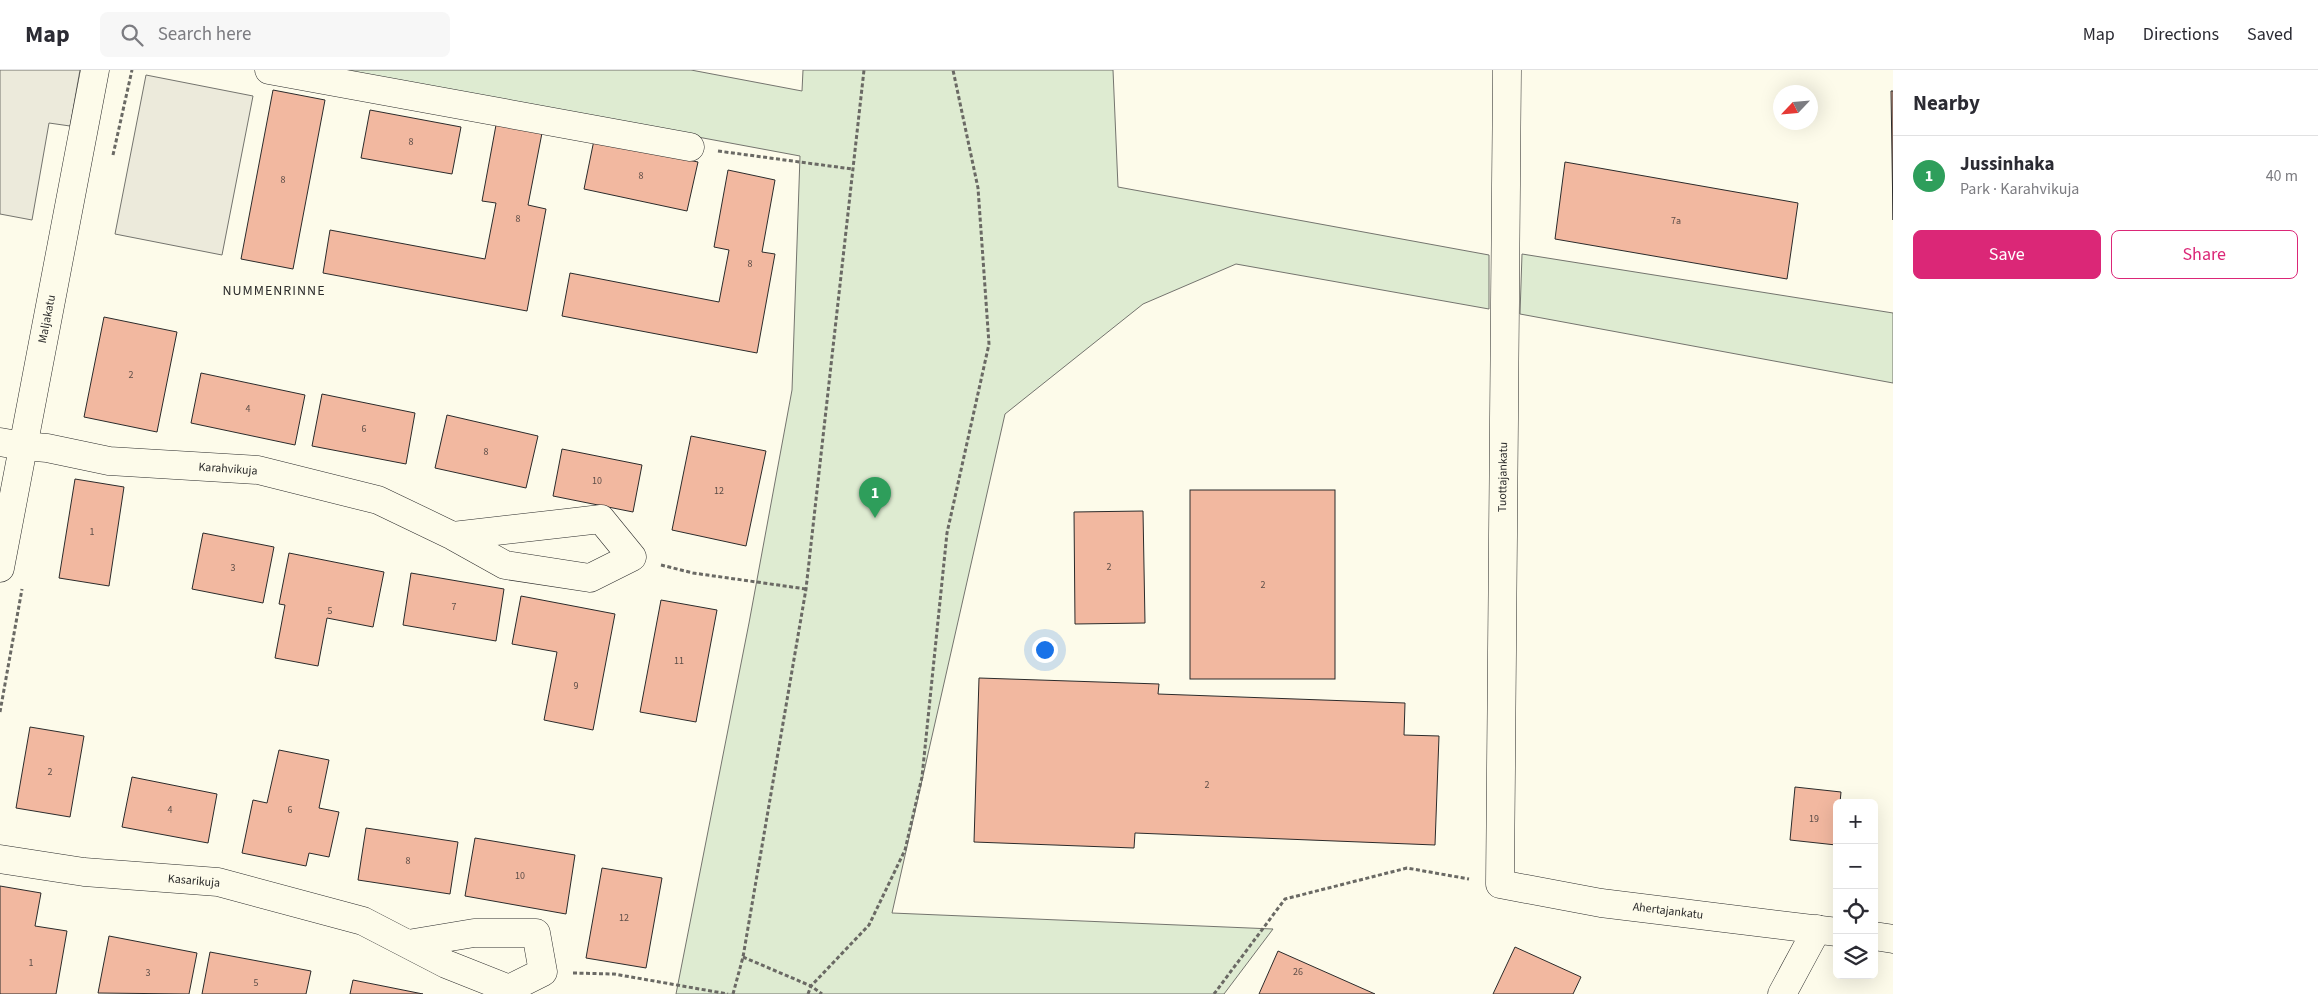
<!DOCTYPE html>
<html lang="en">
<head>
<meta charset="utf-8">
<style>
	body { margin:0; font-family:"Source Sans 3",sans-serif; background:#f7f7f7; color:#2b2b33 }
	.controls { position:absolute; right:15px; bottom:15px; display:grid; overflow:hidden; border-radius:8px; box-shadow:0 5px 20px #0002 }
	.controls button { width:45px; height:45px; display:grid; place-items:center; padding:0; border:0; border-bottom:1px solid #e1e1e2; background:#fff; color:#2b2b33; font:25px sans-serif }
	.compass { position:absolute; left:1773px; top:15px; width:45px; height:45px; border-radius:50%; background:#fff; box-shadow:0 5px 20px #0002; rotate:244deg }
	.you { position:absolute; left:1044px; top:579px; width:18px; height:18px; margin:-12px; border:4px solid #fff; border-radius:50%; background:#1a73e8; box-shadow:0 0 0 8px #1a73e833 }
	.badge { display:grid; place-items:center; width:32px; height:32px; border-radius:50%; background:#db2777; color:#fff; font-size:16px; font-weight:700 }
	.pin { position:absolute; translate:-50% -41px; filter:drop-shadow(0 1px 2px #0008) }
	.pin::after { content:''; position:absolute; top:26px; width:18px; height:15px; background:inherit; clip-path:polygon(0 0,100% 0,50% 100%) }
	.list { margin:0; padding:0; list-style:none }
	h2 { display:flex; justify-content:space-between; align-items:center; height:65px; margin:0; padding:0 20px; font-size:21px }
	h2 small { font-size:16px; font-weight:400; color:#7c7c81 }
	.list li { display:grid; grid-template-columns:32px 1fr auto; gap:15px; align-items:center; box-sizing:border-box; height:80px; padding:0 20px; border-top:1px solid #e1e1e2 }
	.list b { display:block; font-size:19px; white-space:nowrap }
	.list p { margin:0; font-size:16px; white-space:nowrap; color:#7c7c81 }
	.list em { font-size:16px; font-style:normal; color:#7c7c81 }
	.actions { display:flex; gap:10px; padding:15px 20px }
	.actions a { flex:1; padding:11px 0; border:1px solid #db2777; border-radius:8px; text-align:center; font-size:18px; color:#db2777 }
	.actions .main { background:#db2777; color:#fff }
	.icon { flex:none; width:28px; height:28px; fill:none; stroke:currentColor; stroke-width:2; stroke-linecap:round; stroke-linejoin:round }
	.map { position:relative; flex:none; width:1893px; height:924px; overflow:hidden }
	header { display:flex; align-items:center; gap:30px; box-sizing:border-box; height:70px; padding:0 25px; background:#fff; border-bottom:1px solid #e1e1e2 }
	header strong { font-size:24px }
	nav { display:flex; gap:28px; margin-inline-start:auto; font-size:18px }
	.search { width:350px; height:45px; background:#f7f7f7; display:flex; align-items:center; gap:12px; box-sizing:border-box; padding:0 18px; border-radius:8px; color:#7c7c81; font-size:19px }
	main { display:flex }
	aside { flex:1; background:#fff }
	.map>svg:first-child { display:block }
</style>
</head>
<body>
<header>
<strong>Map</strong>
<div class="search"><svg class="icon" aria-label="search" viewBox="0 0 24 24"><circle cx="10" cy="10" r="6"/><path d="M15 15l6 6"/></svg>Search here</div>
<nav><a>Map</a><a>Directions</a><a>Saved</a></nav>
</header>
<main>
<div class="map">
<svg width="1893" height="924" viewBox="0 0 1893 924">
	<rect width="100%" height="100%" fill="#fdfbea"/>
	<g fill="#deebd1" stroke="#74746e">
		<polygon points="337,0 691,0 802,21 803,0 1113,0 1118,117 1489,185 1489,239 1236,194 1143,234 1005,344 892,843 1273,859 1224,924 676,924 749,553 792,320 800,86"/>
		<polygon points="1522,184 1893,243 1893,313 1520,244"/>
	</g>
	<g fill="#eceadb" stroke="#74746e">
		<polygon points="0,0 80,0 70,56 49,53 32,150 0,144"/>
		<polygon points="146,5 253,26 222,185 115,164"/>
	</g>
	<g fill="#f2b8a0" stroke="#2b2b2b">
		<polygon points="273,20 325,30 293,199 241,189"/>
		<polygon points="1891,21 1893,21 1893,150"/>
		<polygon points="370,40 461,57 452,104 361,88"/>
		<polygon points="496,55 542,63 528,135 546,139 527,241 323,203 330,160 485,189 496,133 482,131"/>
		<polygon points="594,70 698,92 687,141 584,119"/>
		<polygon points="1565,92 1798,133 1787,209 1555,169"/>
		<polygon points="728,100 775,110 762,182 775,184 757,283 562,246 570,203 719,232 729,180 714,177"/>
		<polygon points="104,247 177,262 157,362 84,347"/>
		<polygon points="201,303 305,325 295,375 191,353"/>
		<polygon points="322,324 415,343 406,394 312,376"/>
		<polygon points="447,345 538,366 526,418 435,398"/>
		<polygon points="691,366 766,381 746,476 672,460"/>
		<polygon points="562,379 642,395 633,442 553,426"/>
		<polygon points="75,409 124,417 109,516 59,508"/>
		<rect x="1190" y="420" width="145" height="189"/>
		<polygon points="1143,441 1145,553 1075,554 1074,442"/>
		<polygon points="203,463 274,477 263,533 192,519"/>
		<polygon points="289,483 384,502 373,557 327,548 318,596 275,588 285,535 279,534"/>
		<polygon points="411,503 504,519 496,571 403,555"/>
		<polygon points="521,526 615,544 593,660 544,650 557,582 512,574"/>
		<polygon points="661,530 717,540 696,652 640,642"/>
		<polygon points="979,608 1159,614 1158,624 1405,633 1404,665 1439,666 1435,775 1135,763 1134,778 974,772"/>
		<polygon points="30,657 84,666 70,747 16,738"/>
		<polygon points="279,680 329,690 319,738 339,742 329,787 309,783 306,796 242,783 253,730 267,733"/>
		<polygon points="132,707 217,724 208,773 122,757"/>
		<polygon points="1795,717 1841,722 1840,733 1837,733 1836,775 1790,770"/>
		<polygon points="366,758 458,772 450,824 358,810"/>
		<polygon points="475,768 575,785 566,844 465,826"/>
		<polygon points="602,798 662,808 646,898 586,888"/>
		<polygon points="0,816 41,823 35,856 67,861 56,924 0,924"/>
		<polygon points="109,866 197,883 189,924 98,923"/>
		<polygon points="1515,877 1581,907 1573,924 1493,924"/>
		<polygon points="1278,881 1375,924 1259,924"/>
		<polygon points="210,882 311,901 306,924 202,924"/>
		<polygon points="353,910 423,924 350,924"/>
	</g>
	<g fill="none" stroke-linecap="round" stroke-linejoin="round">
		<g stroke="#2b2b2b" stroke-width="29">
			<g id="minor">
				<polyline points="269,0 690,77"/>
				<polyline points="1507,0 1500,814 1601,833 1837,862"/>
				<polyline points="0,372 23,376 47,378 109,391 258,400 378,430 453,466 505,495 590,508 632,487 601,449 453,466"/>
				<polyline points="0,498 95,0"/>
				<polyline points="0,789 84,802 218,812 363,851 446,894 509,919 543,902 536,863 474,863 408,874"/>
				<polyline points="1874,866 1893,869"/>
				<polyline points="1782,924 1817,859"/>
			</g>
		</g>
		<g stroke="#6a6964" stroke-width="3" stroke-dasharray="4 2.5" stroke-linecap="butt">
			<polyline points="718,81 852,99"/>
			<polyline points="113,85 132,0"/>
			<polyline points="661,495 693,503 806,519"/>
			<polyline points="0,642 22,519"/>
			<polyline points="743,887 811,916 822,924"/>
			<polyline points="573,903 614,904 728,924"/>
			<polyline points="733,924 743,887 806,519 864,0"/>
			<polyline points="808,924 811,916 869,855 905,780 922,707 947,463 989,274 978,118 953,0"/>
			<polyline points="1214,924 1285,829 1407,798 1469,809"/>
		</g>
		<use href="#minor" stroke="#fdfbea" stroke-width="28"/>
	</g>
	<g text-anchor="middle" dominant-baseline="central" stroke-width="4" stroke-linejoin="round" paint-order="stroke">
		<g font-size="10" fill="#5d4e48">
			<text x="411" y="72">8</text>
			<text x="641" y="106">8</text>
			<text x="283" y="110">8</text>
			<text x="518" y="149">8</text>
			<text x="1676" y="151">7a</text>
			<text x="750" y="194">8</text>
			<text x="131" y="305">2</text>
			<text x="248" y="339">4</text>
			<text x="364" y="359">6</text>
			<text x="486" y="382">8</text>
			<text x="597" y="411">10</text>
			<text x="719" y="421">12</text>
			<text x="92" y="462">1</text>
			<text x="1109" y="497">2</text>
			<text x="233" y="498">3</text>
			<text x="1263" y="515">2</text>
			<text x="454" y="537">7</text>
			<text x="330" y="541">5</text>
			<text x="679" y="591">11</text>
			<text x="576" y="616">9</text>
			<text x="50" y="702">2</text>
			<text x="1207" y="715">2</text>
			<text x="170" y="740">4</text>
			<text x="290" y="740">6</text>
			<text x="1814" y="749">19</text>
			<text x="408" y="791">8</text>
			<text x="520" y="806">10</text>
			<text x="624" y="848">12</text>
			<text x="31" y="893">1</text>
			<text x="1298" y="902">26</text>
			<text x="148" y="903">3</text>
			<text x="256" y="913">5</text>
		</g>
		<g font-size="12" fill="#2b2b2b" stroke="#fdfbea">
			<text transform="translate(47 249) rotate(-79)">Maljakatu</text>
			<text transform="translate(228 399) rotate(4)">Karahvikuja</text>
			<text transform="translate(1503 407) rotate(-89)">Tuottajankatu</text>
			<text transform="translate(194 811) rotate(5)">Kasarikuja</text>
			<text transform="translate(1668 841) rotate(7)">Ahertajankatu</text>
		</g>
		<g font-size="14" letter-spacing="1" fill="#2b2b2b" stroke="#fdfbea">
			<text x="274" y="221">NUMMENRINNE</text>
		</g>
	</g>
</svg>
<div class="controls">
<button>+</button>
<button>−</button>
<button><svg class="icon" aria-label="locate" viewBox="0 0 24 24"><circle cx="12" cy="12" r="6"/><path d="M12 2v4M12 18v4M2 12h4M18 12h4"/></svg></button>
<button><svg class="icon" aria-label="layers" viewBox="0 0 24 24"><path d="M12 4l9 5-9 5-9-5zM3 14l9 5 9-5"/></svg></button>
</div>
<svg class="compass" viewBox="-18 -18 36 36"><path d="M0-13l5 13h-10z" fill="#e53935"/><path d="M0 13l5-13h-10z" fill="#7c7c81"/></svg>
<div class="you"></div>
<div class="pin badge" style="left:875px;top:448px;background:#2e9e5b">1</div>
</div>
<aside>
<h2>Nearby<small></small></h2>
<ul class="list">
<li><span class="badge" style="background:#2e9e5b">1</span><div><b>Jussinhaka</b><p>Park · Karahvikuja</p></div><em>40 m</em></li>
</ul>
<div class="actions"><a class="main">Save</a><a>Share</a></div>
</aside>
</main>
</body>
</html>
